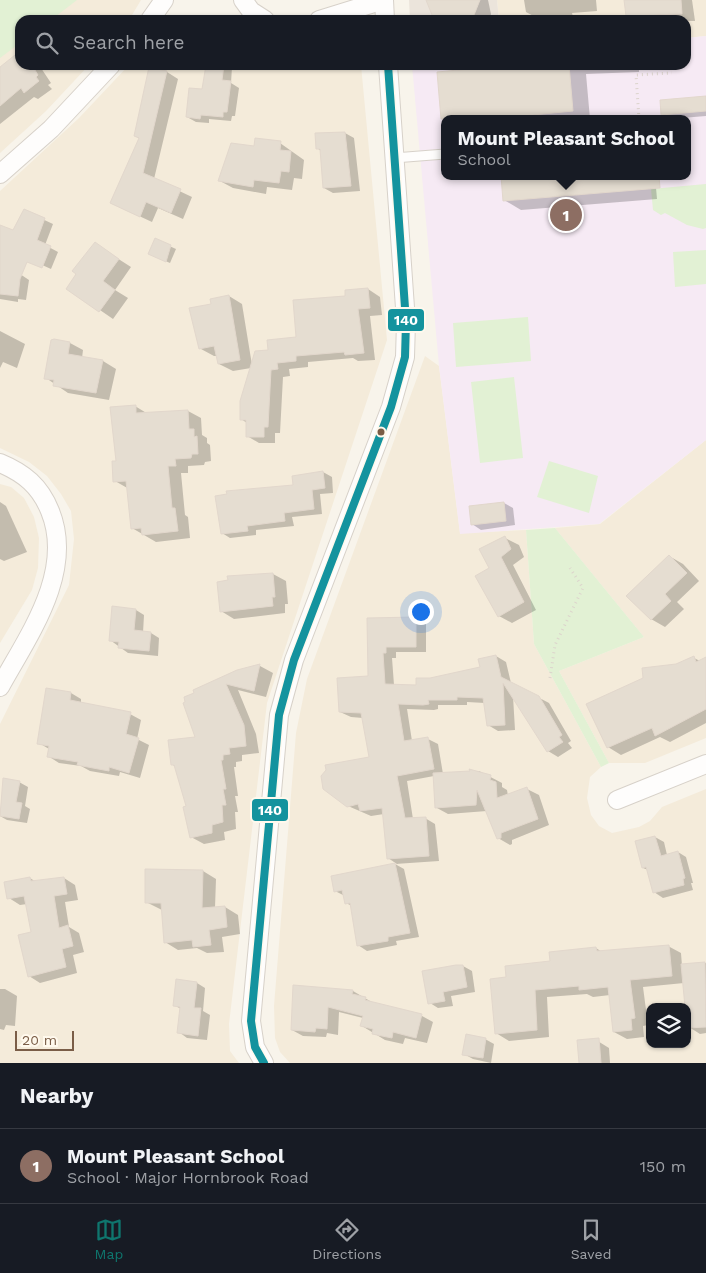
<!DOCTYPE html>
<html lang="en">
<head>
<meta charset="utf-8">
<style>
	body { margin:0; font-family:"Work Sans",sans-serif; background:#242831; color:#f1f3f6 }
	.controls { position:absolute; right:15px; bottom:15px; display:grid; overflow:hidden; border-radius:10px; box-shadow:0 1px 4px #0004 }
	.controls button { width:45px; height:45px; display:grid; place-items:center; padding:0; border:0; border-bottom:1px solid #363941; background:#171b24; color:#f1f3f6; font:25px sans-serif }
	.scale { position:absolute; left:15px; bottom:12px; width:59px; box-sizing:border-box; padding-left:5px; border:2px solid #7a5d47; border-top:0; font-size:14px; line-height:18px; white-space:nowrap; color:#7a5d47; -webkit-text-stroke:4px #fff9ed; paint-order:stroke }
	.you { position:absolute; left:420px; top:611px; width:18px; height:18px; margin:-12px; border:4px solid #fff; border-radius:50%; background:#1a73e8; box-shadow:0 0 0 8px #1a73e833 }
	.badge { display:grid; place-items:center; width:32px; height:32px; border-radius:50%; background:#0f766e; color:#fff; font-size:16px; font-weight:700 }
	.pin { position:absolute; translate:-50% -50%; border:2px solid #fff; box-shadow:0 1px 5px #0006 }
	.popup { position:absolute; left:441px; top:115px; width:250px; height:65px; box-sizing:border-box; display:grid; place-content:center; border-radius:10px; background:#171b24; filter:drop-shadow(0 1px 4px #0005); font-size:16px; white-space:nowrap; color:#9ea1a6 }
	.popup b { font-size:19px; color:#f1f3f6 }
	.popup::after { content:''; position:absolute; left:50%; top:100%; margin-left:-10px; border:10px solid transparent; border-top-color:#171b24 }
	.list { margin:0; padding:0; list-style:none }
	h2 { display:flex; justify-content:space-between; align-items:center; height:65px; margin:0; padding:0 20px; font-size:21px }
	h2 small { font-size:16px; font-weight:400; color:#9ea1a6 }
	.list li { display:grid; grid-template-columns:32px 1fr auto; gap:15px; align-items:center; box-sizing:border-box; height:75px; padding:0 20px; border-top:1px solid #363941 }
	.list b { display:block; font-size:19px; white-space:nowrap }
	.list p { margin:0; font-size:16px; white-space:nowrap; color:#9ea1a6 }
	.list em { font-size:16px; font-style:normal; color:#9ea1a6 }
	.icon { flex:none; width:28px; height:28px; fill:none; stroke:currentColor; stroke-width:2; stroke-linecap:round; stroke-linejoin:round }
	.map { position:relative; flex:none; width:706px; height:1063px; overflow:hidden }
	.search { position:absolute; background:#171b24; box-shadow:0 1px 4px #0004; left:15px; right:15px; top:15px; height:55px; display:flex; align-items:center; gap:12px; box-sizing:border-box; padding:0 18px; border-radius:15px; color:#9ea1a6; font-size:19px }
	.sheet { height:140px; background:#171b24 }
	nav { display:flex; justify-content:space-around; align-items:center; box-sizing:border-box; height:70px; border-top:1px solid #363941; background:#171b24; font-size:14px; color:#9ea1a6 }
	nav a { display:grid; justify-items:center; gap:2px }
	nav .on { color:#0f766e }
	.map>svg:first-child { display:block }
</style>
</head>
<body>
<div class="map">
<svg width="706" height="1063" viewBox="0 0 706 1063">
	<rect width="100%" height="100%" fill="#f8f4eb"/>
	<g fill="#f4ebda" fill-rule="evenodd">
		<polygon points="0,0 141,0 129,20 20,20 20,65 89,65 46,111 0,153"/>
		<polygon points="497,0 706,0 706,36 686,38 686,20 499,20"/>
		<polygon points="129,65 361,65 387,340 267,703 229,1024 230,1051 239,1063 0,1063 0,724 69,585 74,539 71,511 61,494 47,476 29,462 0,448 0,191 79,118"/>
		<path d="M 425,356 L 439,366 L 460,533 L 526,530 L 534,644 L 601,767 L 590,777 L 587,798 L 591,815 L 599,826 L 612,833 L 639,827 L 650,821 L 662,807 L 706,789 L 706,1063 L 290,1063 L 280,1052 L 275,1038 L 274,1006 L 296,733 L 307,679 ZM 650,1007 L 687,1007 L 687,1044 L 650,1044 Z"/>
		<polygon points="706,440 706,738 645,763 609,763 559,671 644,637 555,528 600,524"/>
		<polygon points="0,484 11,487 24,498 34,517 39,538 38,568 32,590 0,643"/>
	</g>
	<polygon fill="#ebe4db" points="409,0 497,0 499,20 410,20"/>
	<path fill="#f6eaf4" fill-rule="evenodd" d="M 706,36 L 706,440 L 599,524 L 460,534 L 439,366 L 412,65 L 686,65 L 686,38 ZM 445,119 L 687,119 L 687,176 L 445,176 Z"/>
	<g fill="#e2f1d4">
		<polygon points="0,0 77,0 51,20 20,20 20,43 0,58"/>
		<polygon points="706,184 706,228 703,229 687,225 665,213 661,215 653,210 651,189"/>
		<polygon points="706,250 706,284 675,287 673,252"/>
		<polygon points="528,317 531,361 456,367 453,323"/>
		<polygon points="514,377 523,458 480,463 471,382"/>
		<polygon points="549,461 598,476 589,513 537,497"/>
		<polygon points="555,528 644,637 559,671 609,763 601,767 534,644 526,530"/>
	</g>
	<g fill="#0003">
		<polygon points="430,0 488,0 491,14 490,20 438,20 431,13"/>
		<polygon points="524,0 596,0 597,11 572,13 573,17 539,19 526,12"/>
		<polygon points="626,0 692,0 695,21 636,20 628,15"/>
		<polygon points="20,53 20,65 39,65 51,83 48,85 52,89 38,99 34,97 0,124 0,68"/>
		<polygon points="207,65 229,65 232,67 231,83 239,88 235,116 232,116 231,121 209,119 209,123 196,122 187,117 204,91"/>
		<polygon points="512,65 575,65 579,67 579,65 639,65 639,72 586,74 590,119 445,119 444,137 438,73"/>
		<polygon points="167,72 178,79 154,179 192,197 183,219 158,208 152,222 111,203 140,139 135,136"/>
		<polygon points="706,98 706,116 670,119 662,114"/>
		<polygon points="345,133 354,138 360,191 333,193 324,188 321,151 317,148"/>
		<polygon points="280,143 304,160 302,179 294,178 292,190 267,187 266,194 233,188 220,181 255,147"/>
		<polygon points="655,176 657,199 521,210 504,200"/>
		<polygon points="25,211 53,224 45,245 58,252 51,269 0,246 0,232 13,232"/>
		<polygon points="156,240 176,249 170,263 154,256"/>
		<polygon points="95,244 131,267 115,290 128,298 113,319 68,288"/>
		<polygon points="0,272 20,274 29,280 26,300 18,299 18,302 0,299"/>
		<polygon points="368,289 380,297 382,315 370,316 375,360 358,361 353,358 308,362 308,367 289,369 290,376 283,377 280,433 275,433 275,443 259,443 247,436 247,423 241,419 251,368 233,371 219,364 218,356 214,356 201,349 212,305 229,296 242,304 252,365 270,351 297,338 346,297 346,291"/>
		<polygon points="0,331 25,344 17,368 3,362 0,368"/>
		<polygon points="70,343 83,350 82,358 103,361 116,369 109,400 68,393 46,378"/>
		<polygon points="135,406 148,414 188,411 201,418 202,435 207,438 207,443 210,445 211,461 205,462 204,465 188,466 188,473 181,473 185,515 188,517 190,538 156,542 132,528 129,489 115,481 117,462"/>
		<polygon points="323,472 332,477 333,493 320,494 322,514 292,517 294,526 256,530 256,535 230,538 222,533 294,486"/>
		<polygon points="0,502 6,506 27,552 4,561 0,559"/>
		<polygon points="504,503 513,508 515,525 481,530 472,524"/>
		<polygon points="505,538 519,545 524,557 513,565 536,610 512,623 499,616 490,568"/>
		<polygon points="669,556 683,564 699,581 677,602 684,609 665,627 651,619"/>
		<polygon points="273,574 286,581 288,604 285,604 285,613 234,619 221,611 229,577"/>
		<polygon points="136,610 144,615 143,633 151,633 159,638 158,656 128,653 110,640"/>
		<polygon points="415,618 426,624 426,652 396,652 396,658 392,658 394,685 417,686 430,679 481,668 496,656 506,662 511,683 549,703 571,741 568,743 572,748 558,757 548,751 513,696 515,730 498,731 488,725 485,703 467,702 467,705 438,705 438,709 434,710 407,709 412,741 428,739 438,744 443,774 479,771 502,783 502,787 507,790 508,796 527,789 539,795 549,825 512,840 512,844 510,845 498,838 487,811 448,814 437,808 434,776 407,781 413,819 425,818 435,824 439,861 395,864 404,869 419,937 396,941 397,945 367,951 358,945 352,906 346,903 345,896 335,891 332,877 397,864 388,858 384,814 371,816 348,806 370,758 363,718 351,717 340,712 369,677 368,619"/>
		<polygon points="694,658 700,661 706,659 706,723 670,742 660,737 621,755 608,747 677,665"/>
		<polygon points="260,666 273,673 266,697 238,690 256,734 259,753 242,755 242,761 236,762 236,767 234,767 238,796 235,796 238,812 235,812 236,829 224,832 225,840 204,844 191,837 188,807 176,767 173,765 197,738 184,704 238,671"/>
		<polygon points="71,693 81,699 81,703 130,714 141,720 137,739 149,745 140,778 120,772 119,776 90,771 81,766 59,763 48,756 49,749 39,743"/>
		<polygon points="4,779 19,782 28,787 25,806 30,809 27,823 7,820 0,816"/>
		<polygon points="655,837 664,842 667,855 678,852 686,857 693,883 691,883 693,890 663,898 654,892 648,870 643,868"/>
		<polygon points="203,871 216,879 215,908 225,907 238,915 240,934 222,937 224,952 207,953 197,948 178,950 165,942 162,910 146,902"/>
		<polygon points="30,878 36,882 64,878 75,885 78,900 65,902 69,927 79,933 84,952 73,955 77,973 40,983 29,976 32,933 27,904 20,905 9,898"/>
		<polygon points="668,946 681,953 682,966 706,963 706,1033 700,1034 689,1027 684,983 643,987 648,1025 643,1026 644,1037 627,1039 614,1032 610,995 593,997 587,994 547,997 549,1037 509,1041 496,1033 507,979 596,948 602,952"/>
		<polygon points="463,966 472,971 475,992 451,996 453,1006 438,1008 430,1003"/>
		<polygon points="197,983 205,988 203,1011 210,1015 207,1040 187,1038 179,1032 181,1009 174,1005"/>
		<polygon points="294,987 353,991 375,1004 422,1016 433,1022 427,1043 405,1038 403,1044 385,1040 362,1026 363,1018 339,1012 338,1035 327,1033 326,1037 303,1036 292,1030"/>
		<polygon points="0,989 5,989 17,996 15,1026 6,1025 4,1030 0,1029"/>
		<polygon points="485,1039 494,1044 491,1063 473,1059 464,1054"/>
		<polygon points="596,1040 609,1048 610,1063 581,1063"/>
	</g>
	<g fill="#e5ddd1" stroke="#e2d7cc">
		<polygon points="426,0 480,0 472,20 434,20"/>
		<polygon points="624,0 681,0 682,14 626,16"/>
		<polygon points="20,51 20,65 32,65 38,75 36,77 39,81 24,93 21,88 0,106 0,67"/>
		<polygon points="206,65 224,65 222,80 231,81 227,112 223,112 223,117 201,115 200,119 186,117 189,88 202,89"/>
		<polygon points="512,65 569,65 573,111 493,119 441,119 437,72"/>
		<polygon points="149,67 167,71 143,173 181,189 171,213 146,202 140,217 110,203 139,138 134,136"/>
		<polygon points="706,96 706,111 661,115 660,100"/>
		<polygon points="345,132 351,186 323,188 320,149 316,149 315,133"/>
		<polygon points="255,138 281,141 280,150 291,151 289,172 281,171 279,183 254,180 253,187 218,181 231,143 254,146"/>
		<polygon points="501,176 659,176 660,188 503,201"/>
		<polygon points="24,209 45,218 37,240 51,246 42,268 27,262 20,279 18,296 0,294 0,225 13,230"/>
		<polygon points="155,238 171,245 166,262 148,254"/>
		<polygon points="95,242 119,259 103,281 115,290 99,312 66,289 76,274 72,271"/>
		<polygon points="368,288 370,308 358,309 364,353 345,355 344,352 296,356 296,361 277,363 278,369 271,370 268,427 264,427 264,437 246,437 246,420 240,420 240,401 255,351 268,350 267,340 296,337 293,300 345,296 345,290"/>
		<polygon points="229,295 240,360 218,364 214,346 199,349 189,308 211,304 210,299"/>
		<polygon points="54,339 70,342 68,354 103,360 96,393 53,386 54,380 44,379 51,340"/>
		<polygon points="136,405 136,413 188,410 189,429 194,429 194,437 197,436 198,454 192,454 191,458 175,459 176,466 168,466 172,508 175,508 178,531 142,535 141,528 131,529 126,481 113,482 112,461 116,461 110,407"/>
		<polygon points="323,471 325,488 312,490 314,509 284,513 285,521 247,526 248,531 221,534 215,496 227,494 226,491 293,485 292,476"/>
		<polygon points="504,502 506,521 471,525 469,506"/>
		<polygon points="505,536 511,549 501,557 524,602 498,617 475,576 489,568 479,549"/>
		<polygon points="669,555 687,573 665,594 671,601 651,620 626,596"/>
		<polygon points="273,573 275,597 272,597 273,606 220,612 217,582 228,580 227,576"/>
		<polygon points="112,606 136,609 134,630 151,632 149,651 118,648 119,642 109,641"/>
		<polygon points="416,617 416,647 386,647 386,653 383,653 385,684 416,685 416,678 430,678 480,667 478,659 496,655 501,677 539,696 562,735 559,737 563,742 547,752 503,683 505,725 487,726 483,698 457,697 457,700 428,700 429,704 423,705 398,704 404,741 428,737 434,769 397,776 405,818 426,817 429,856 387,859 382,808 360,811 358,804 347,807 323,789 321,776 326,770 325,765 369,757 361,713 339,712 337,678 368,676 367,618"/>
		<polygon points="694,656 696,662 706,657 706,709 655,736 652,728 607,748 586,704 643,678 642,668 676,664"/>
		<polygon points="260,664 254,691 226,684 244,725 246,746 229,748 230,754 223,755 223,760 221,760 226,789 223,789 226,805 222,805 223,822 212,825 212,833 190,838 183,807 186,806 174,765 171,765 168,740 195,737 183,703 185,702 184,697 194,693 193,690 237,670"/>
		<polygon points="46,688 71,692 70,700 131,712 126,734 139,738 129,773 109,767 109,771 77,765 78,762 47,757 49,746 37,744"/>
		<polygon points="469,769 491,775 490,780 496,782 497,798 527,787 538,819 501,833 501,838 497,839 477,790 476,805 435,808 433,773 470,771"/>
		<polygon points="3,778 20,781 16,802 22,803 19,819 0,816"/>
		<polygon points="655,836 661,856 678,851 685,878 683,879 684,885 653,893 646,867 642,868 635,841"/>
		<polygon points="395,863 410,933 388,937 388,941 357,946 350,903 345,904 342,890 334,892 331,876"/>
		<polygon points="145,869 203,870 202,908 225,906 227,927 209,930 211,945 193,947 192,940 164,943 161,903 145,903"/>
		<polygon points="30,877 31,881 64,877 67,894 54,896 59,928 68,925 73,946 62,949 66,967 28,977 18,935 31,932 24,896 7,899 4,882"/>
		<polygon points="669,945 672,976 630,980 635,1018 631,1019 632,1030 613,1032 608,987 579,990 579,986 535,990 537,1030 495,1034 490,979 506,977 505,966 550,961 549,952 596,947 597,951"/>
		<polygon points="705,962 706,1027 687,1028 687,1007 685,1007 681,964"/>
		<polygon points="456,965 463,965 467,987 443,992 445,1001 428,1004 422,971"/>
		<polygon points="176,979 197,982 194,1008 201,1008 198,1036 177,1033 180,1007 173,1006"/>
		<polygon points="293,985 353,990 352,994 366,997 365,1000 422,1014 416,1038 393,1032 392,1038 372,1034 373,1029 360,1026 363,1016 328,1007 327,1029 316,1028 315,1032 291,1030"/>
		<polygon points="466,1034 486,1038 483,1058 462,1055"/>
		<polygon points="599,1038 601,1063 579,1063 577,1040"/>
	</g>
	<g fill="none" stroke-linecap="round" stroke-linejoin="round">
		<g stroke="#d7d1c9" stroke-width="11">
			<polyline id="service" points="394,158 445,154"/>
		</g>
		<g stroke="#d7d1c9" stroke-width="20">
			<g id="minor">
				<polyline points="243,0 251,11 265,20"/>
				<polyline points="384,0 385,20"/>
				<polyline points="150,20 164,0"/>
				<polyline points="319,20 384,0"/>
				<polyline points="0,174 51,129 111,65"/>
				<path d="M 0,463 C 24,473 40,486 50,511 C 75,572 28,636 0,687"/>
				<polyline points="617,800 706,764"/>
				<polyline points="264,1063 255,1047 251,1021 279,715 294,660 391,407 405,357 406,322 388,65"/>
			</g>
		</g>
		<g stroke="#dcd4cc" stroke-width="3" stroke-dasharray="1 4" stroke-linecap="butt">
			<polyline points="639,119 636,75 672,73"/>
			<polyline points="550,678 555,645 583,588 570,568"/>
		</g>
		<use href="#service" stroke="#fefdfc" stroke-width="9"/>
		<use href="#minor" stroke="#fefdfc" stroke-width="18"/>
		<g stroke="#fff9ed" stroke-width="11">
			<polyline id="bus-1" points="264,1063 255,1047 251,1021 279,715 294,660 391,407 405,357 406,322 388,65"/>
		</g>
		<use href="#bus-1" stroke="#14939e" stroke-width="8"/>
	</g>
	<circle fill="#7a5d47" stroke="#fff9ed" stroke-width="2" cx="381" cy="432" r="4.5"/>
	<g stroke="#fff9ed" stroke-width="2">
		<rect x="387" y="308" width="38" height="24" rx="5" fill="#14939e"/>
		<rect x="251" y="798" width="38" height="24" rx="5" fill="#14939e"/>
	</g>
	<g font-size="14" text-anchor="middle" font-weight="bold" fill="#fff">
		<text x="406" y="325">140</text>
		<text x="270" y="815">140</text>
	</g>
</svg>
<div class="controls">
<button><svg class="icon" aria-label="layers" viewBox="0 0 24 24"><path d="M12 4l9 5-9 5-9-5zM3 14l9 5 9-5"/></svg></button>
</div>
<div class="scale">20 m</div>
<div class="you"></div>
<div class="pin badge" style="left:566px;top:215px;background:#8d6e63">1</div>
<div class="popup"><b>Mount Pleasant School</b>School</div>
<div class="search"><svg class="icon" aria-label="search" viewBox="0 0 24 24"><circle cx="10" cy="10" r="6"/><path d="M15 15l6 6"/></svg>Search here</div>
</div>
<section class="sheet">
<h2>Nearby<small></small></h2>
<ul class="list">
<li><span class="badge" style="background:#8d6e63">1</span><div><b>Mount Pleasant School</b><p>School · Major Hornbrook Road</p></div><em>150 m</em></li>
</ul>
</section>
<nav>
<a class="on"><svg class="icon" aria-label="map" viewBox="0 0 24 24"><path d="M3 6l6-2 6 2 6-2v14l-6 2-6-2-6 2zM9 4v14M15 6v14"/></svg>Map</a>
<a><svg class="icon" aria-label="directions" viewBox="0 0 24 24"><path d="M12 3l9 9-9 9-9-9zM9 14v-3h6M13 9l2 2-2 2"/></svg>Directions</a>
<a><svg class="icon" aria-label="saved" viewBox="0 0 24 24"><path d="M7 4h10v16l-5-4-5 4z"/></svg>Saved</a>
</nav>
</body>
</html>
